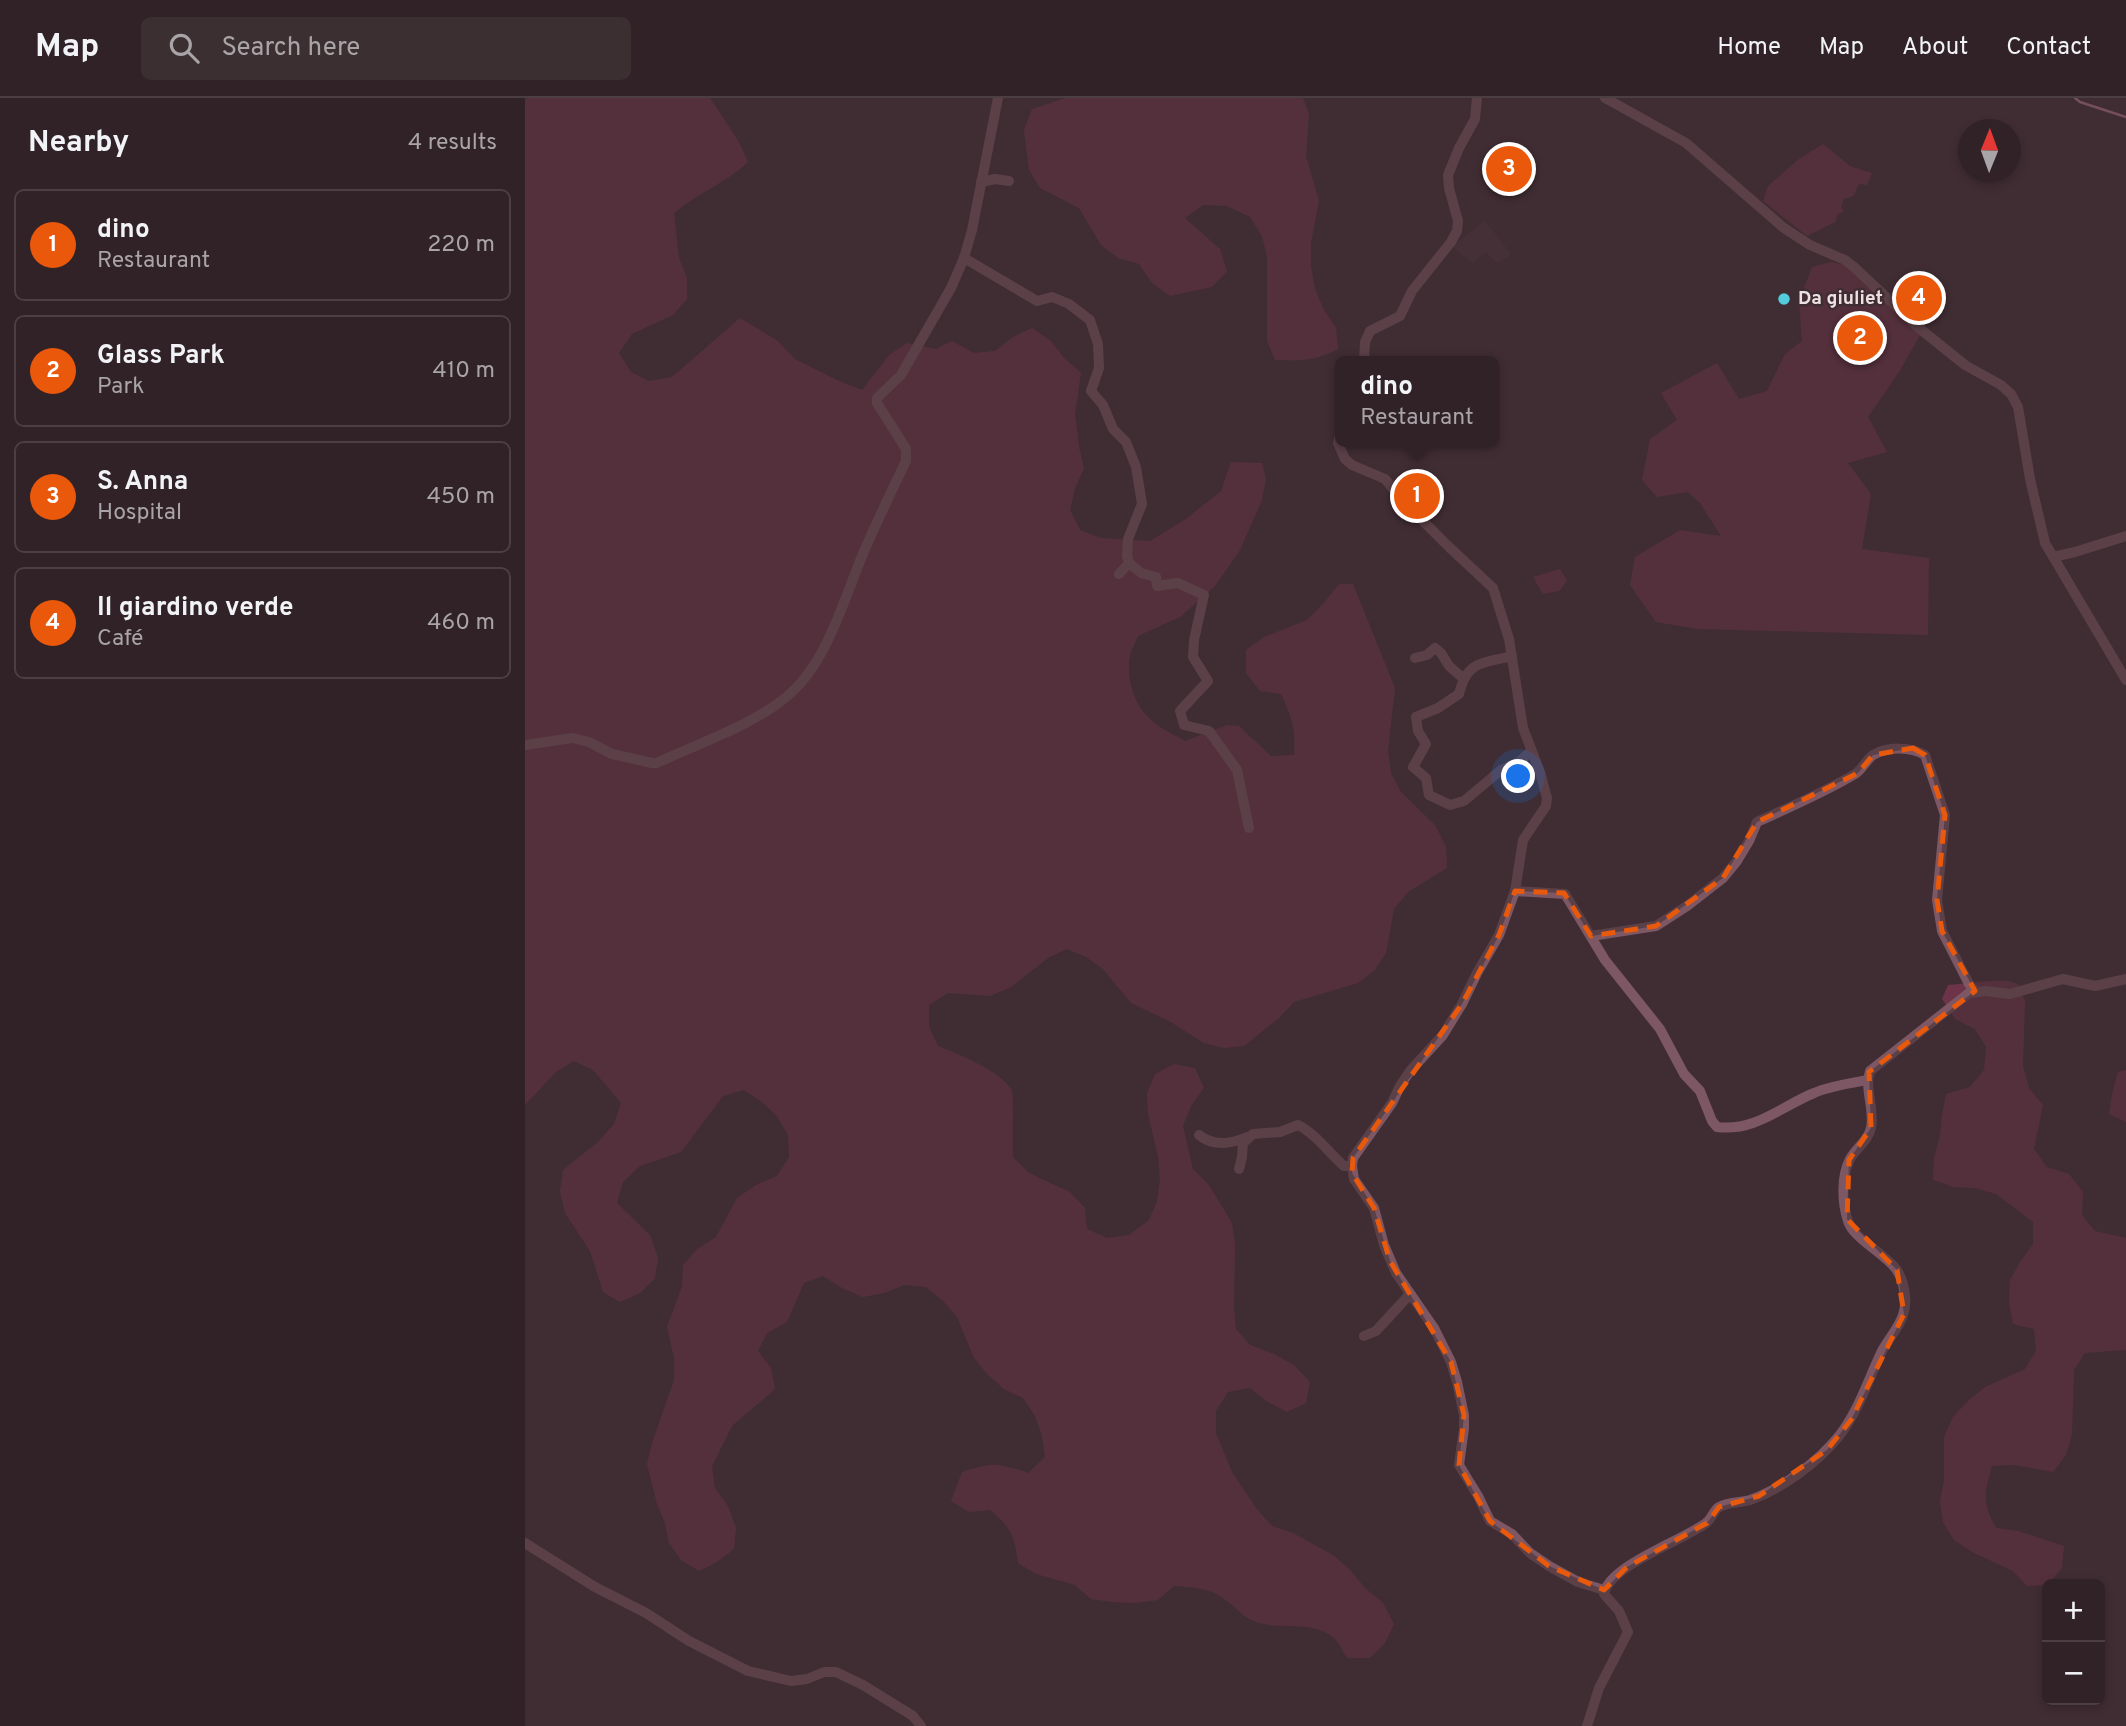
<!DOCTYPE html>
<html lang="en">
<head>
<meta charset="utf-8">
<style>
	body { margin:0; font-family:Overpass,sans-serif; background:#3c2f32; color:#f1f3f6 }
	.controls { position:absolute; right:21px; bottom:21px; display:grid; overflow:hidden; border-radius:10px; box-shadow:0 4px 10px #0003 }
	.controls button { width:63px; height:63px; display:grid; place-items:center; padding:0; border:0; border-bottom:2px solid #4b3f43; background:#302226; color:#f1f3f6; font:35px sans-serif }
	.compass { position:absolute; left:1433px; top:21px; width:63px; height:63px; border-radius:50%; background:#302226; box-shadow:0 4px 10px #0003; rotate:1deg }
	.you { position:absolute; left:994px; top:679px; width:24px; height:24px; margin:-18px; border:5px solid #fff; border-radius:50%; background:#1a73e8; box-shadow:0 0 0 10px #1a73e833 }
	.badge { display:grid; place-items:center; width:46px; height:46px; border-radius:50%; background:#ea580c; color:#fff; font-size:23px; font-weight:700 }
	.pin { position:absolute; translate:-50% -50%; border:4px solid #fff; box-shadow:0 2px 7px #0006 }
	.popup { position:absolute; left:810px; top:258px; width:164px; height:91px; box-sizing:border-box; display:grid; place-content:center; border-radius:10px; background:#302226; filter:drop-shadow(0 2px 5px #0005); font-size:23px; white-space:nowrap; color:#a8a4a7 }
	.popup b { font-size:26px; color:#f1f3f6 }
	.popup::after { content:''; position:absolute; left:50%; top:100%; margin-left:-14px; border:14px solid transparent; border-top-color:#302226 }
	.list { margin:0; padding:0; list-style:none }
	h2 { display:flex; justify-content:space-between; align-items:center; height:91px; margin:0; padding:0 28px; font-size:30px }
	h2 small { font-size:23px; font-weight:400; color:#a8a4a7 }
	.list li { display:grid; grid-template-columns:46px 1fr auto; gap:21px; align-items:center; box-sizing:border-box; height:112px; margin:0 14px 14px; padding:0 14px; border:2px solid #4b3f43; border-radius:10px }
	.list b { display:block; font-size:26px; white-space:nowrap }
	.list p { margin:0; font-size:23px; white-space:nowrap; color:#a8a4a7 }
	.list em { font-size:23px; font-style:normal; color:#a8a4a7 }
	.icon { flex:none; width:38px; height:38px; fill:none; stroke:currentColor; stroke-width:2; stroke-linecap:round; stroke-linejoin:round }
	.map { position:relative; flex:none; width:1601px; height:1628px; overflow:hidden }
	header { display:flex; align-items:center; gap:42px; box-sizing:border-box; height:98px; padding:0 35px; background:#302226; border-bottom:2px solid #4b3f43 }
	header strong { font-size:33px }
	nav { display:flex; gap:38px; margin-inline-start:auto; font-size:24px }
	.search { width:490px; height:63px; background:#3c2f32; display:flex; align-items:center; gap:18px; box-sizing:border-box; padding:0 24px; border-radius:10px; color:#a8a4a7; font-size:26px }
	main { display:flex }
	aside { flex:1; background:#302226 }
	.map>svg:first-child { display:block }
</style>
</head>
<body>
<header>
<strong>Map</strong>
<div class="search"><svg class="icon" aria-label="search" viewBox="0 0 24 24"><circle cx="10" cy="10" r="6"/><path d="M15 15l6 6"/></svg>Search here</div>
<nav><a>Home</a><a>Map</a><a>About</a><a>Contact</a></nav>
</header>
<main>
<aside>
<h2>Nearby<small>4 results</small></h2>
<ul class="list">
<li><span class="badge">1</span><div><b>dino</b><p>Restaurant</p></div><em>220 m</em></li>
<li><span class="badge">2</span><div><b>Glass Park</b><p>Park</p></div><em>410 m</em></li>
<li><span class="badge">3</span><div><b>S. Anna</b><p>Hospital</p></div><em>450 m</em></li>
<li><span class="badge">4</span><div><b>Il giardino verde</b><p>Café</p></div><em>460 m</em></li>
</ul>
</aside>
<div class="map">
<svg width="1601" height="1628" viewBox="0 0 1601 1628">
	<rect width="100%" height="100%" fill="#402d33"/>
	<polygon fill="#4e343c" points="960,123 986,156 972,165 961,154 948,165 927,149"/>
	<g fill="#6d3348">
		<path d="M 0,0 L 185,0 L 214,44 L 223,64 C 201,85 173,95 149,115 L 154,160 L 162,180 L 162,201 L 148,217 L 107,236 L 94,255 L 106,274 L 124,283 L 147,279 L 215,220 L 253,243 L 270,261 L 314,283 L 337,292 L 364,257 L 382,245 L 411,251 L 427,243 L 449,255 L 470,253 L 488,239 L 507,230 L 526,243 L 539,260 L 556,275 L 550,316 L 554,349 L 559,370 L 550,390 L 545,412 L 555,432 L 576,440 L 625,443 L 661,421 L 696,393 L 706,364 L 737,365 L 741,381 L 737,402 L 714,454 L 689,489 L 655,519 L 613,538 C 611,544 606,551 605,558 C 601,578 608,605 623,619 C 632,629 648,636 660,643 L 702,627 L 714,628 L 746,658 L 769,657 C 771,630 767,620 756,596 L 735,593 L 721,575 L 721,552 L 739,539 L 782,522 L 798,506 L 814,486 L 828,486 L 870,590 L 863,653 L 866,675 L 876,694 L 910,727 L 921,749 L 922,770 L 883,794 L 869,811 L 861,855 L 850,872 L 833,885 L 769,904 L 754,920 L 719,948 L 699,950 L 679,945 L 644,923 L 606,905 L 578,871 L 561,859 L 542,851 L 523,860 L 486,889 L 465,898 L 423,895 L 404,907 L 404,929 L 413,948 C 431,955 479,974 487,993 C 489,1001 487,1048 488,1059 L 504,1075 L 545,1094 L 560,1110 L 562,1131 L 582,1140 L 604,1137 L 624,1122 L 632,1103 L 635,1081 L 633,1058 L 623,1016 L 622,995 L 630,976 L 649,966 L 670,970 L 679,990 L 666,1008 L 658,1028 L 668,1071 L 684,1087 L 707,1125 L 710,1146 L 709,1210 L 711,1231 L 725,1247 L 749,1256 L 769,1267 L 785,1284 L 781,1305 L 762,1314 L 743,1304 L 725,1290 L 703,1294 L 691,1313 L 691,1335 L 707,1374 L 732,1411 L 747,1428 L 768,1435 L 808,1457 L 825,1472 L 840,1490 L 858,1505 L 869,1526 L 860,1545 L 845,1560 L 822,1560 C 818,1554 815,1546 810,1541 C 788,1521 757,1533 731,1524 C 716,1519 706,1503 691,1496 C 678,1489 663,1489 649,1488 L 633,1502 L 609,1505 L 588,1504 L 566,1501 L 550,1487 L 511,1476 L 493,1465 C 490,1439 486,1429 465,1412 L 444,1414 L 426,1403 L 437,1374 C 466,1364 474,1365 503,1375 L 520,1359 L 517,1338 L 510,1318 L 498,1300 L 479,1291 L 463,1277 L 449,1260 L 432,1219 L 418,1203 L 401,1189 L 379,1187 L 359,1195 L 338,1199 L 317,1190 L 298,1178 L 279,1185 L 262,1224 L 242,1235 L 233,1253 L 246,1270 L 250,1291 L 207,1328 L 187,1368 L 190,1390 L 203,1408 L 211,1430 L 209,1451 L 192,1464 L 174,1473 L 156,1462 L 144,1445 L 140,1425 L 132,1406 L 122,1366 L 127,1345 L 149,1282 L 149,1260 L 142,1229 L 157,1189 L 158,1167 L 172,1151 L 191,1139 L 212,1100 L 231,1087 L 252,1078 L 264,1059 L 263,1037 L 252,1018 L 237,1004 L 219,992 L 198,998 L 156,1054 L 115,1068 L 98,1084 L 92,1105 L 125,1137 L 133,1160 L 130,1180 L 115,1195 L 95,1204 L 78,1194 L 65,1153 L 40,1115 L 35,1093 L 38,1072 L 73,1044 L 89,1026 L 96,1005 L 68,972 L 49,963 L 31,974 L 0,1007 Z"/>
		<path d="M 540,0 L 778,0 L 784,16 L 781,58 L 794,103 L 786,144 L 786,168 L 790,191 L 799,212 L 811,230 L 813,251 C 790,263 775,263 750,262 L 742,243 L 742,159 L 737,138 L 725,119 L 702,108 L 678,107 L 660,120 L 695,151 L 702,173 L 687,189 L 645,198 L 627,185 L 614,166 L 593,160 L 576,147 L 554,110 L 515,90 L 504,72 L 499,32 L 507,11 Z"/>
		<polygon points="1298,46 1325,68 1347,75 1342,87 1334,86 1328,98 1319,101 1316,109 1319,114 1313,116 1310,124 1282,138 1238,103 1243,88 1274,61"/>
		<polygon points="1306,164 1324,168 1395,237 1374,274 1343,319 1362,354 1323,365 1346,396 1337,451 1404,460 1403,537 1173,531 1131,524 1105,487 1110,459 1155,432 1196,438 1175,405 1163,394 1132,399 1117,382 1125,341 1152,322 1136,295 1192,265 1214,301 1242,293 1260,256 1277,243 1274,203 1287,169"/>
		<polygon points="1035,471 1042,483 1034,493 1018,496 1008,479"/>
		<path d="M 1465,883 L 1484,883 L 1493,886 L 1500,903 L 1498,968 L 1504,990 L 1518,1007 L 1509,1051 L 1522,1069 L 1544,1076 L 1558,1094 L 1557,1117 L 1570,1133 L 1601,1140 L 1601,1252 L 1560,1255 L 1549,1272 L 1547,1336 L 1541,1357 L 1528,1374 L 1489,1367 L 1467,1368 C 1459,1395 1457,1404 1471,1430 L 1493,1433 L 1539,1448 L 1537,1470 L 1522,1487 L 1502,1488 L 1488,1473 L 1447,1454 L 1429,1442 L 1418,1424 L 1415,1403 L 1419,1382 L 1419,1339 L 1428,1319 L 1443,1303 L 1460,1289 L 1500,1271 L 1511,1253 L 1509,1231 L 1488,1226 L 1484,1205 L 1485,1182 L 1495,1164 L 1508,1146 L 1508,1124 L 1471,1096 L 1450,1090 L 1429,1089 L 1408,1082 L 1409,1060 L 1415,1038 L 1417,1017 L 1421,996 L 1445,989 L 1459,972 L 1461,949 L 1450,931 L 1430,921 L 1417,901 L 1423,887 Z"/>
		<polygon points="1601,972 1601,1024 1584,1016 1587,996 1593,974"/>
	</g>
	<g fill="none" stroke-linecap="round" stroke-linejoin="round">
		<polyline stroke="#b8788e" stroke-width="2.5" points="1550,0 1555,4 1601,19"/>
		<g stroke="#7d5763" stroke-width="10">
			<polyline points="1080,0 1161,45 1259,130 1285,147 1320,162 1329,169 1394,230 1440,267 1476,287 1486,296 1493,309 1505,381 1520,445 1601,582"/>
			<polyline points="456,84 470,81 484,83"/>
			<polyline points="439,160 512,203 527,199 544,206 565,222 573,246 574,270 566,293 578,307 588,331 601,344 611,369 617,406 603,441 602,458 604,465"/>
			<polyline points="839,263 840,244 845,233 875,218 887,193 926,144 932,133 933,123 924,90 923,77 934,50 950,21 952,0"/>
			<polyline points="815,337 813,345 820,361 827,367 860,381 880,405 923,448 968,490 984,541 998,630 1015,674 1022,700 1021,708 998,742 990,793 974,837 952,875 937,906 918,937 885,973 875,988 867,1005 828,1060 827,1068 829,1081 849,1110 859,1147 871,1175 909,1230 926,1264 932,1284 939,1317 939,1330 934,1367 953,1398 965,1423 987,1436 1005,1455 1024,1468 1053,1484 1079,1492"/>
			<polyline points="1528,459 1550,454 1601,438"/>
			<polyline points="594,476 604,465 616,475 631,479 632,488 653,485 679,497 669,542 668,559 683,583 655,613 659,627 684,633 712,672 724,730"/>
			<path d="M 987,558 C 957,566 942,562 934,596 L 913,610 L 891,619 L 893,633 L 901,646 L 888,669 L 901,680 L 904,697 L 925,707 L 939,703 L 976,672 L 994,664 L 1006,653"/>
			<polyline points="890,560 902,557 910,550 916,555 924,568 938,580"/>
			<path d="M 0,647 L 47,640 L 64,644 L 87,656 L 127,665 L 132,665 C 172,646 226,628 260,600 C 303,566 319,499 340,451 C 353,421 367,392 381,363 L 381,351 L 352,305 L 352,300 L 376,277 L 426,190 L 439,160 L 447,132 L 473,0"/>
			<path d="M 990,793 L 1040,796 L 1080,862 L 1135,931 L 1159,976 L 1175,993 L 1187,1023 L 1192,1029 C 1230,1034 1257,1008 1289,995 C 1305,988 1326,985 1343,982"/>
			<path d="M 1066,838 L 1131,828 L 1162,808 L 1198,780 L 1212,763 L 1224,743 L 1232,724 C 1265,709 1298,695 1330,676 C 1337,672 1341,662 1348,657 C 1363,648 1386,649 1400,657 L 1420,717 L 1412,802 L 1417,833 L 1444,886 L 1450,893"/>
			<path d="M 674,1037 C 689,1049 706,1046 722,1039"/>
			<path d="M 714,1071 L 717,1059 L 718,1045 L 728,1036 L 755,1034 L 773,1027 C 791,1036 804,1055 819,1068 L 827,1068"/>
			<polyline points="839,1238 851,1233 885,1196"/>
			<polyline points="0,1445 70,1489 121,1515 164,1543 223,1573 266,1583 282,1581 299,1574 311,1574 338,1587 388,1618 396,1628"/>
			<path d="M 1062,1628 L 1074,1590 L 1103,1534 L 1094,1513 L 1079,1496 C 1083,1468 1159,1442 1181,1425 C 1187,1421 1188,1413 1194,1409 C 1203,1404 1215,1405 1225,1402 C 1257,1391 1293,1364 1314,1338 C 1334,1312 1343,1282 1357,1253 C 1363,1241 1374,1230 1378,1217 C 1383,1203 1379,1182 1371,1171 C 1359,1155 1328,1140 1323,1123 C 1317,1105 1316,1078 1325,1061 C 1331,1050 1343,1043 1346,1030 C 1350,1011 1339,991 1345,973 L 1444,895 L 1461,893 L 1485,896 L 1538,881 L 1570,888 L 1601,881"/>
		</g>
	</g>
	<path d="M0 0H1601V1628H0ZM 1388,650 L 1400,657 L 1420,717 L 1412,802 L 1417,833 L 1450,893 L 1344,974 L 1346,1030 L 1324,1062 L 1322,1121 L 1372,1172 L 1379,1216 L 1326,1322 L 1302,1352 L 1234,1398 L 1194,1409 L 1182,1425 L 1102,1469 L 1079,1492 L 1024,1468 L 965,1423 L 934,1367 L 939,1317 L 926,1264 L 865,1163 L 849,1110 L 827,1075 L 828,1060 L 937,906 L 974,837 L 990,793 L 1039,795 L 1066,838 L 1131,828 L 1198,780 L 1232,724 L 1333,675 L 1348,657 Z" fill="#402d33" fill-opacity=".55" fill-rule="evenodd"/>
	<path fill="none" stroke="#e8590c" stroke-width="5" stroke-dasharray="14 9" stroke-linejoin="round" d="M 1388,650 L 1400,657 L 1420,717 L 1412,802 L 1417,833 L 1450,893 L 1344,974 L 1346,1030 L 1324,1062 L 1322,1121 L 1372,1172 L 1379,1216 L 1326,1322 L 1302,1352 L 1234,1398 L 1194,1409 L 1182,1425 L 1102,1469 L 1079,1492 L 1024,1468 L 965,1423 L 934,1367 L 939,1317 L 926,1264 L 865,1163 L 849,1110 L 827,1075 L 828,1060 L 937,906 L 974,837 L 990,793 L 1039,795 L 1066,838 L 1131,828 L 1198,780 L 1232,724 L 1333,675 L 1348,657 Z"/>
	<circle fill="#54cadd" stroke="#402d33" stroke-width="2.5" cx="1259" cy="201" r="7"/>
	<g text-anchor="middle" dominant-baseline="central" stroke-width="5" stroke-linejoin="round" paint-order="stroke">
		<g font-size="19" font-weight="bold" fill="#ece0e3" stroke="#402d33" text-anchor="start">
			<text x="1273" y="201">Da giuliet</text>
		</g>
	</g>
</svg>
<div class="controls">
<button>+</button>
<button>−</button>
</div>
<svg class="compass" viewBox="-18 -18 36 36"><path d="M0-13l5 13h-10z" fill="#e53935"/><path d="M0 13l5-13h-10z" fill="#a8a4a7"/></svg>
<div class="you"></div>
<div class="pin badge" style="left:892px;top:398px">1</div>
<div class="popup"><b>dino</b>Restaurant</div>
<div class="pin badge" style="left:1335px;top:240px">2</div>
<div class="pin badge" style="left:984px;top:71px">3</div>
<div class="pin badge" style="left:1394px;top:200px">4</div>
</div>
</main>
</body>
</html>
